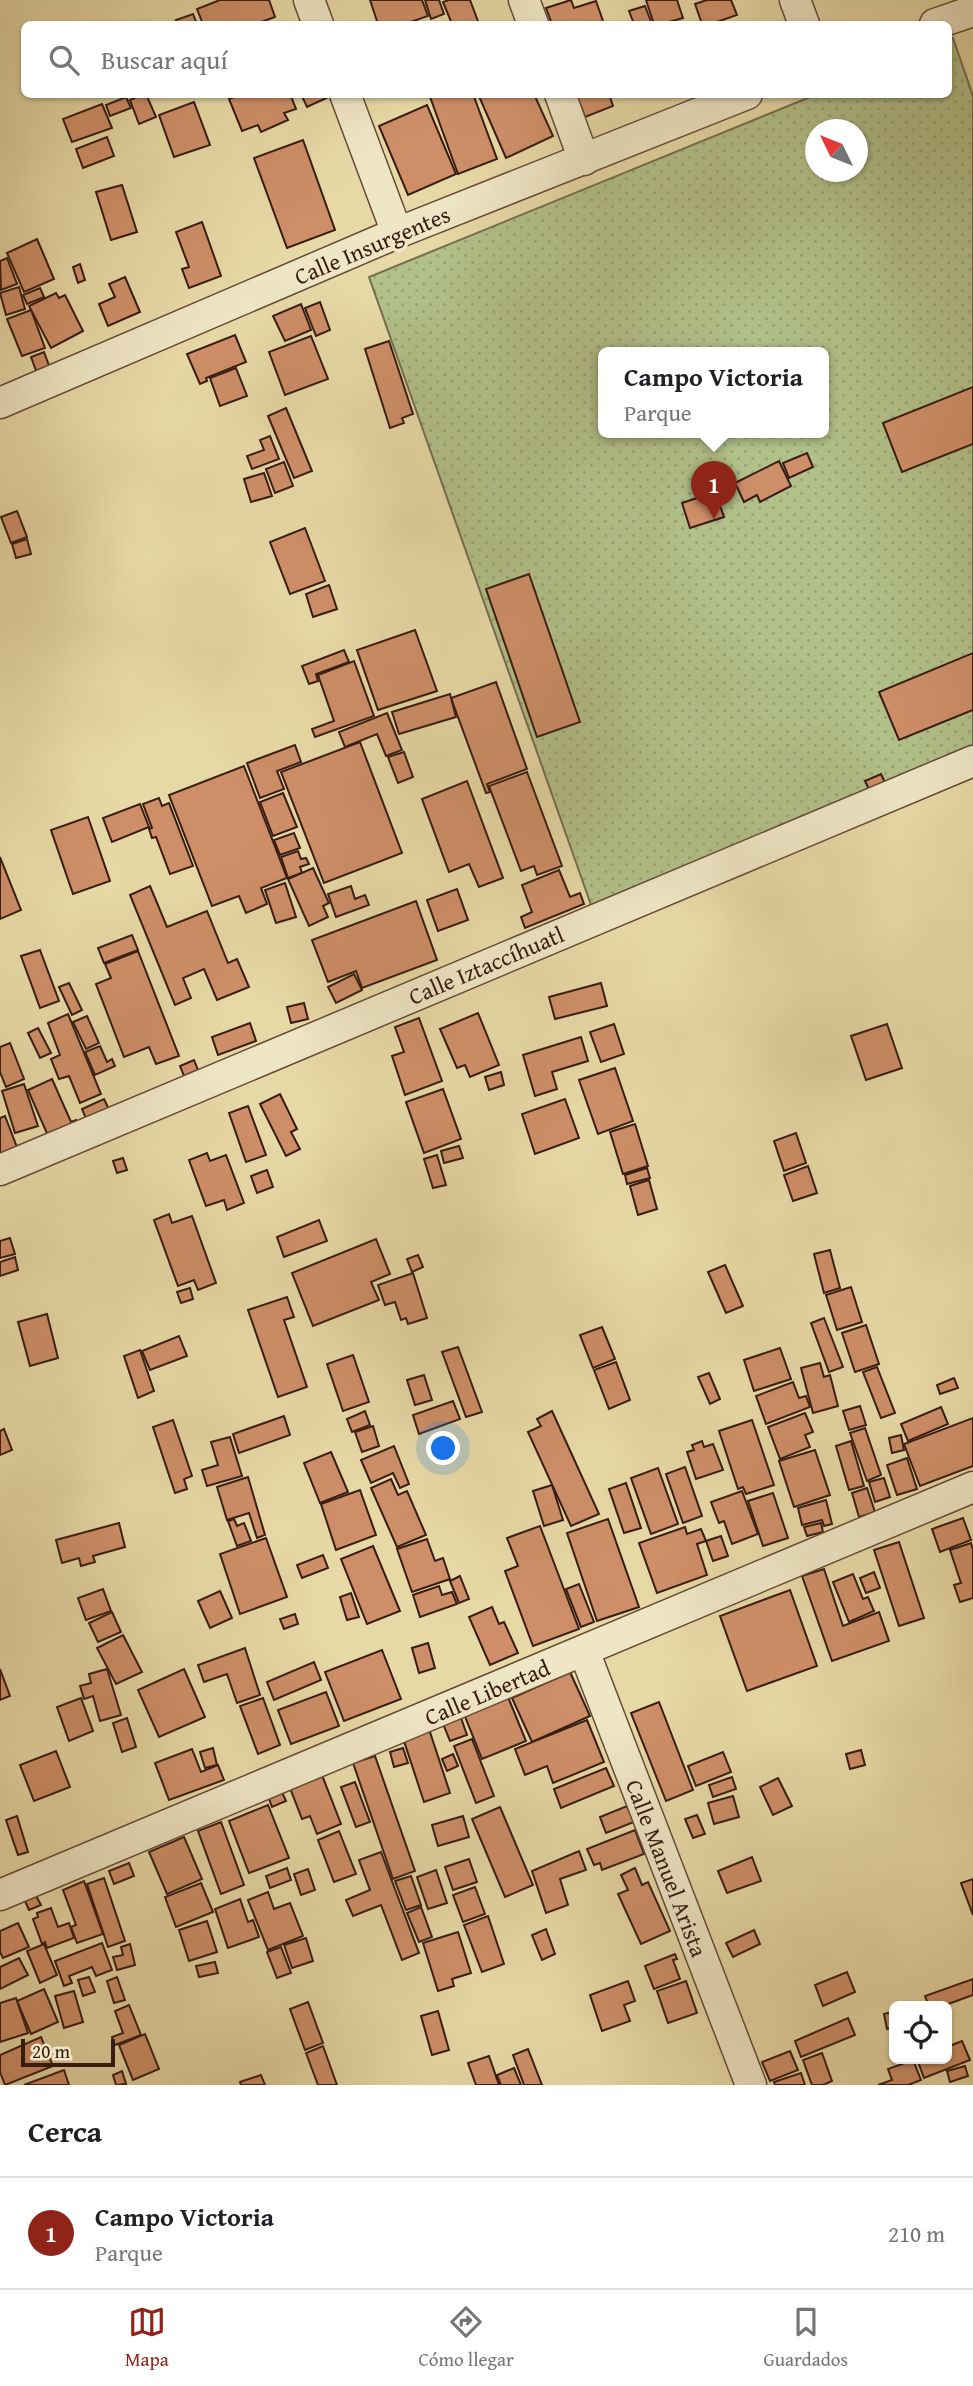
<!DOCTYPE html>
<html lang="es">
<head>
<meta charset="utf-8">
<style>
	body { margin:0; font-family:"Gentium Book Plus",serif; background:#f6f6f6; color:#202124 }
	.controls { position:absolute; right:21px; bottom:21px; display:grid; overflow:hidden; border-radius:10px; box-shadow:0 2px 5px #0004 }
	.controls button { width:63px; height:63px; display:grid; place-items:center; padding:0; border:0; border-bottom:2px solid #e0e0e0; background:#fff; color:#202124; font:35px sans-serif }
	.compass { position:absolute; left:805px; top:119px; width:63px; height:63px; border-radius:50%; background:#fff; box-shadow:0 2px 5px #0004; rotate:313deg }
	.scale { position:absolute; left:21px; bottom:18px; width:94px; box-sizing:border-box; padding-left:7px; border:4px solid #381c12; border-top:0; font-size:19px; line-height:24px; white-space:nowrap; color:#381c12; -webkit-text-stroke:5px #efe6c5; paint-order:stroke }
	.you { position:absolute; left:444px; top:1449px; width:24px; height:24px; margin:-18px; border:5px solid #fff; border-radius:50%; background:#1a73e8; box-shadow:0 0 0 10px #1a73e833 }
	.badge { display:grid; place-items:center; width:46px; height:46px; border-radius:50%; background:#8f2418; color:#fff; font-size:23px; font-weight:700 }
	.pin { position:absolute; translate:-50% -58px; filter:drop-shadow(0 2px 4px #0008) }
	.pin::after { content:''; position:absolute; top:37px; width:24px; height:21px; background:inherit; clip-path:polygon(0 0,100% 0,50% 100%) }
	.popup { position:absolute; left:598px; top:347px; width:231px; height:91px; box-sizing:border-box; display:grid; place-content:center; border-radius:10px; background:#fff; filter:drop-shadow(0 2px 5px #0005); font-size:23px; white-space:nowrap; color:#757577 }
	.popup b { font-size:26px; color:#202124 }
	.popup::after { content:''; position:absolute; left:50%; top:100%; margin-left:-14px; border:14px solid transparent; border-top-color:#fff }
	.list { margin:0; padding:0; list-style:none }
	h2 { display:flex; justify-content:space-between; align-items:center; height:91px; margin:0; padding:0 28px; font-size:30px }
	h2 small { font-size:23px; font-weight:400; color:#757577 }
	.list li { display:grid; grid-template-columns:46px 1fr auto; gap:21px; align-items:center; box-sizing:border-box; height:112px; padding:0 28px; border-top:2px solid #e0e0e0 }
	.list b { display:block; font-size:26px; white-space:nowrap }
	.list p { margin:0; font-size:23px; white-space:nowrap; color:#757577 }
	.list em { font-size:23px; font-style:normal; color:#757577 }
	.icon { flex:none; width:38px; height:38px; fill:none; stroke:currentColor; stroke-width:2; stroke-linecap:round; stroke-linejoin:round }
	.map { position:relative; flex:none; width:973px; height:2085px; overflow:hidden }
	.search { position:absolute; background:#fff; box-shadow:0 2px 5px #0004; left:21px; right:21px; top:21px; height:77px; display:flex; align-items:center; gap:18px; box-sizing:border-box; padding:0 24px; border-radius:10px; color:#757577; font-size:26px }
	.sheet { height:203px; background:#fff }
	nav { display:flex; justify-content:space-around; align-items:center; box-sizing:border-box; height:98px; border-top:2px solid #e0e0e0; background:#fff; font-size:19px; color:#757577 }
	nav a { display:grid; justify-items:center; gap:4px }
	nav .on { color:#8f2418 }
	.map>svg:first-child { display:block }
</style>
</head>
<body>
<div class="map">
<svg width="973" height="2085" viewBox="0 0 973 2085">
	<defs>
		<pattern id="park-dots" width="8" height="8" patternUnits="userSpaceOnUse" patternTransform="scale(1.75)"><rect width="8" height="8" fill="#b2c089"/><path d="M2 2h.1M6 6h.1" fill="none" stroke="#9aa475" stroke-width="1.8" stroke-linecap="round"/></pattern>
	</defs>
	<rect width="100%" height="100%" fill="#e7d9a6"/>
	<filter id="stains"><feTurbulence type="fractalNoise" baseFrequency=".00286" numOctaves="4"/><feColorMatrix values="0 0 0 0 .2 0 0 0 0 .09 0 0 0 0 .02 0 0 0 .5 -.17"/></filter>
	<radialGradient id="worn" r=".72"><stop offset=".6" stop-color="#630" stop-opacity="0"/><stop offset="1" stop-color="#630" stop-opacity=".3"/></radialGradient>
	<path fill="url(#park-dots)" stroke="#756e4e" stroke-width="2" fill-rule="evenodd" d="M 953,38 L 973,96 L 973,761 L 596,919 L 369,277 L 815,95 L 948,94 L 949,40 ZM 816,130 L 858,130 L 858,172 L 816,172 ZM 604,353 L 824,353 L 824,433 L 604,433 Z"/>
	<g fill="#ce8f68" stroke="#381c12" stroke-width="2">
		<polygon points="220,0 269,0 275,17 256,24 203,24 197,9"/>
		<polygon points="370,0 422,0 428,16 405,24 378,24"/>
		<polygon points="425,0 439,0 444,14 431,19"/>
		<polygon points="449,0 470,0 479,24 452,24 443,2"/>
		<polygon points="571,0 574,8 596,1 604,24 552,24 546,8"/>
		<polygon points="646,0 677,0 683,18 662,24 654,24"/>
		<polygon points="707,0 731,0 737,15 711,24 702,24 695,4"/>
		<polygon points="645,6 652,24 634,24 629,11"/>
		<polygon points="193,14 197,24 178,24 176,20"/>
		<polygon points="143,94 146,94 156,117 139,124 130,100"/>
		<polygon points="241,94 290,94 296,109 284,113 288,120 261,132 258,125 242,131 229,99"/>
		<polygon points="301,94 335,94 307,107"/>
		<polygon points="429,94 473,94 497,159 458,174"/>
		<polygon points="478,94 534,94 553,136 506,158"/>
		<polygon points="576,94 609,94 613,106 585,117"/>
		<polygon points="126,97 131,108 110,116 106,105"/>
		<polygon points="194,102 210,145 174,157 159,115"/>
		<polygon points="102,104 112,128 72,142 63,119"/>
		<polygon points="427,105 456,174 408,195 379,126"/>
		<polygon points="107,137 114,156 83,168 76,149"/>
		<polygon points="303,140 335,230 287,248 254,158"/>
		<polygon points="122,185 137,232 111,240 96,192"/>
		<polygon points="202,222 221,276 189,288 182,269 189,267 176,232"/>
		<polygon points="37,239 54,279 24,292 7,253"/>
		<polygon points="7,258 17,284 1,290 0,261"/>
		<polygon points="80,264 85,280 78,283 73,267"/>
		<polygon points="125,277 140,312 108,326 99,304 115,297 109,284"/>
		<polygon points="19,287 25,309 6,315 0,293"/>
		<polygon points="40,288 44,297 27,304 23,295"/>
		<polygon points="56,293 59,298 65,295 83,331 51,348 29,306"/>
		<polygon points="320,302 330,330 316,336 305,308"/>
		<polygon points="301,304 311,330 285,341 273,316"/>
		<polygon points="31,310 45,348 22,356 7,319"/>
		<polygon points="235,335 246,362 206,378 207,381 200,384 187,354"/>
		<polygon points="311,336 328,379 285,395 269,352"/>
		<polygon points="389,341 413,414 402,418 404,423 390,428 365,349"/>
		<polygon points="44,352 51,371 38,376 31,357"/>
		<polygon points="236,368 247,396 220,406 210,378"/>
		<polygon points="973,387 973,444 902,472 883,423"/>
		<polygon points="286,408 312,471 294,478 268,416"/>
		<polygon points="270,436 279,459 252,469 247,456 264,450 260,440"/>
		<polygon points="807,453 813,467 789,478 783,463"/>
		<polygon points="779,461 791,486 760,502 757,495 744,502 735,483"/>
		<polygon points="284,462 293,486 275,493 266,469"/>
		<polygon points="264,473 272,496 251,502 244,479"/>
		<polygon points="715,492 724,517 690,528 682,503"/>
		<polygon points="17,511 27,537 11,543 1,517"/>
		<polygon points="305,528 325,581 290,594 270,542"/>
		<polygon points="27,539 31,554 16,558 12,544"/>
		<polygon points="529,574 580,722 537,737 486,589"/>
		<polygon points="329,585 337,609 313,617 306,594"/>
		<polygon points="415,630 437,691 378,710 357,650"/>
		<polygon points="344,650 349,662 316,674 318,681 309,684 302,666"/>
		<polygon points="973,653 973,710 899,740 879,692"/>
		<polygon points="354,661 374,716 315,737 312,729 334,721 318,675"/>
		<polygon points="496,682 527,769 487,784 490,792 486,793 451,698"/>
		<polygon points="450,694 456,717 399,734 392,712"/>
		<polygon points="387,713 402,750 386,756 377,734 345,747 339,732"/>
		<polygon points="360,742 402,853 324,883 281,772"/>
		<polygon points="295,745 301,762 277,771 284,789 260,798 247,763"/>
		<polygon points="404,752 413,777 398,783 388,757"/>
		<polygon points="244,766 287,878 261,888 267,904 246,913 239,896 212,906 169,795"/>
		<polygon points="527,772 562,866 537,875 534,866 521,871 489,786"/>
		<polygon points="881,774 889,791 873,798 865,781"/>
		<polygon points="467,781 503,878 479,887 469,864 449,872 422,799"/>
		<polygon points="283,793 297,827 273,836 260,802"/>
		<polygon points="159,798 162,806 169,803 193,866 170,874 156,837 152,838 149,829 152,828 143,804"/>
		<polygon points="140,804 149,827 112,842 103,818"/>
		<polygon points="88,817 110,881 73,894 51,830"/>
		<polygon points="294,833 300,848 280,855 274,840"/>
		<polygon points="298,851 301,859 306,858 309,864 300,867 302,873 288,878 281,857"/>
		<polygon points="0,857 21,910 0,919"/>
		<polygon points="313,868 329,903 323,906 328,917 309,926 288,879"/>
		<polygon points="559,870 570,897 580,893 584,904 525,928 521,917 532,912 522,885"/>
		<polygon points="285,883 296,917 276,923 265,890"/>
		<polygon points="150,886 167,927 207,911 228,963 237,959 249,987 217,1000 204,969 183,978 191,998 175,1005 130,895"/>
		<polygon points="351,886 355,899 365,895 369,905 336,917 328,894"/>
		<polygon points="457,889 468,920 438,931 427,900"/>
		<polygon points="416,901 437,960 362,988 356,971 328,982 312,940"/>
		<polygon points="132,935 138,950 104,963 98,948"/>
		<polygon points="40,950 59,1001 40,1008 21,956"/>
		<polygon points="138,951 179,1056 156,1064 149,1047 124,1057 96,984 111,978 105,964"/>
		<polygon points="354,974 362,990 336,1003 328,987"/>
		<polygon points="69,983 82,1010 72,1015 59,987"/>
		<polygon points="601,983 607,1006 555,1019 549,997"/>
		<polygon points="304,1003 308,1019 291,1023 287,1007"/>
		<polygon points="478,1013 499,1065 470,1077 465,1065 457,1068 440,1029"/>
		<polygon points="68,1014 101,1094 80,1103 69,1076 59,1079 51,1059 60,1055 48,1023"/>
		<polygon points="87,1016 99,1043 86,1049 73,1022"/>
		<polygon points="419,1018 442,1081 405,1095 392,1056 404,1052 395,1027"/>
		<polygon points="250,1023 256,1041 218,1055 212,1037"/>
		<polygon points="614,1024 624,1054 601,1062 590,1032"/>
		<polygon points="887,1024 902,1068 866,1080 851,1036"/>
		<polygon points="38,1028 51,1053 40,1058 28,1033"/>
		<polygon points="581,1037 588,1061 552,1072 557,1089 535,1096 523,1055"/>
		<polygon points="10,1043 24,1079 6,1087 0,1072 0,1047"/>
		<polygon points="100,1046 107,1062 112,1059 115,1066 95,1075 85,1052"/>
		<polygon points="194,1060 198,1070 184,1076 180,1066"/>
		<polygon points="615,1068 633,1121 598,1134 579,1080"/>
		<polygon points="501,1072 504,1085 489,1090 485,1077"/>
		<polygon points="52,1079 71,1122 76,1120 81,1131 52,1145 28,1090"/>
		<polygon points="24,1084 38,1126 15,1133 2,1091"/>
		<polygon points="443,1089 461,1139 424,1153 406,1102"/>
		<polygon points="280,1094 297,1129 291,1132 300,1149 286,1156 260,1104"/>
		<polygon points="104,1099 113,1118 90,1128 82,1109"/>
		<polygon points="565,1099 579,1138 535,1154 522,1114"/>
		<polygon points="248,1106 266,1155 246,1162 229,1113"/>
		<polygon points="5,1116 20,1155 0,1163 0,1118"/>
		<polygon points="635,1124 648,1166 623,1174 610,1132"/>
		<polygon points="796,1133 806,1163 784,1171 774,1141"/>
		<polygon points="459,1146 463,1158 444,1163 441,1151"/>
		<polygon points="207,1153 210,1161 226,1155 244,1203 227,1210 224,1200 206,1206 189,1160"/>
		<polygon points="437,1155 446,1185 433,1188 424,1159"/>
		<polygon points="123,1158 127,1170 117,1173 113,1161"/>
		<polygon points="808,1166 817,1193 793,1201 784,1175"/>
		<polygon points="647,1168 650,1178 627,1184 625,1175"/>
		<polygon points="267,1170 273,1187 257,1193 251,1176"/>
		<polygon points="649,1180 657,1209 638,1215 630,1186"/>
		<polygon points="169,1214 172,1223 192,1216 216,1283 198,1290 194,1280 178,1286 154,1220"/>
		<polygon points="319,1220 327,1241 284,1257 277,1237"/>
		<polygon points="10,1238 15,1254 0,1258 0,1241"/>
		<polygon points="376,1239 390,1274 371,1282 379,1300 313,1326 292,1273"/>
		<polygon points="830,1250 840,1288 824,1293 814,1254"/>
		<polygon points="418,1255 423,1267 412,1272 407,1259"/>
		<polygon points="15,1257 18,1270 0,1276 0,1262"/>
		<polygon points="725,1265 743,1306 726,1313 708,1272"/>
		<polygon points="413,1273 427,1318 408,1324 406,1318 401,1320 395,1302 385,1305 378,1285"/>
		<polygon points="851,1287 862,1322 837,1330 826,1295"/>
		<polygon points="190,1288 193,1299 181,1303 177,1292"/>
		<polygon points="287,1297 294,1317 284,1320 307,1387 278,1397 248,1310"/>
		<polygon points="47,1314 58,1358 30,1366 18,1322"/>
		<polygon points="824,1318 843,1367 829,1372 811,1323"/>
		<polygon points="866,1325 879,1364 855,1372 842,1333"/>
		<polygon points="602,1327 615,1359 593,1368 580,1335"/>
		<polygon points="179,1336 187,1356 150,1370 142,1351"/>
		<polygon points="458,1347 482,1412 466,1417 442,1352"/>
		<polygon points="780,1348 791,1379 754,1391 744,1360"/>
		<polygon points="140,1350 154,1391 138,1398 124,1356"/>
		<polygon points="353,1355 369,1402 343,1411 327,1364"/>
		<polygon points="616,1362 630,1400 609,1409 594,1370"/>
		<polygon points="820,1363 824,1377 830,1375 838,1406 813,1413 801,1368"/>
		<polygon points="877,1367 895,1413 881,1418 863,1372"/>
		<polygon points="709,1373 720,1399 710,1404 698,1377"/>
		<polygon points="424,1375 432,1400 415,1405 407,1380"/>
		<polygon points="954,1378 958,1388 940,1394 937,1385"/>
		<polygon points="793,1382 799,1398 806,1396 810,1407 766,1424 756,1396"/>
		<polygon points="453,1401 460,1419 419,1434 413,1415"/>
		<polygon points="860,1406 866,1425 849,1430 843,1411"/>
		<polygon points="941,1407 948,1424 908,1441 901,1424"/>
		<polygon points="365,1411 370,1425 352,1432 347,1419"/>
		<polygon points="552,1411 599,1514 571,1526 528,1432 541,1426 537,1419"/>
		<polygon points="805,1413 813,1432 805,1435 810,1447 780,1459 768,1427"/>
		<polygon points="284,1416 290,1435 239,1453 233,1434"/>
		<polygon points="973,1418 973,1466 920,1486 904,1444"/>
		<polygon points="173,1420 192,1476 184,1479 187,1489 175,1493 153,1427"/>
		<polygon points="752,1420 774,1485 746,1494 743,1487 738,1489 719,1431"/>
		<polygon points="373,1426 379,1446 362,1452 355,1432"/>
		<polygon points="865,1428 881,1475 867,1481 850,1433"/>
		<polygon points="4,1429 12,1450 0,1455 0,1431"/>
		<polygon points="901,1435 904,1450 892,1453 889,1438"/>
		<polygon points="230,1437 242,1476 207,1486 202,1470 218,1465 211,1442"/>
		<polygon points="702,1441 704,1447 713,1444 723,1470 696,1479 687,1452 694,1450 692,1445"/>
		<polygon points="851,1441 864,1486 849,1490 836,1446"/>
		<polygon points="394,1446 409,1484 400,1488 393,1473 371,1483 361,1460"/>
		<polygon points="815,1450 830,1495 794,1507 779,1461"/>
		<polygon points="331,1452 348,1492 320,1503 304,1463"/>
		<polygon points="907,1458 917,1489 897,1495 887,1465"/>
		<polygon points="685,1467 702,1516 683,1523 666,1474"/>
		<polygon points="658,1468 678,1524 651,1534 631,1478"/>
		<polygon points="248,1477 265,1535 257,1538 249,1513 227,1520 217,1487"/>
		<polygon points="884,1478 890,1497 875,1502 869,1482"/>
		<polygon points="391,1479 398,1495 407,1491 426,1535 397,1547 371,1488"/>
		<polygon points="626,1483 641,1528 624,1533 609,1489"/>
		<polygon points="552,1485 563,1520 544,1526 533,1491"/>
		<polygon points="867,1488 875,1512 859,1517 852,1493"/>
		<polygon points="360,1490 376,1535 336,1550 321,1504"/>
		<polygon points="742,1491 758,1534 732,1544 724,1521 719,1523 711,1502"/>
		<polygon points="773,1493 788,1538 763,1546 748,1501"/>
		<polygon points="826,1500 832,1524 824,1526 822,1520 802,1525 798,1508"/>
		<polygon points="963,1518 971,1540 940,1552 932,1529"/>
		<polygon points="234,1519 237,1526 244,1523 251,1541 237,1546 228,1521"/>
		<polygon points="608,1519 639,1607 597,1621 567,1533"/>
		<polygon points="119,1523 125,1547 93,1556 95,1562 81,1566 79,1558 62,1563 56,1540"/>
		<polygon points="821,1523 823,1532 807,1536 804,1527"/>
		<polygon points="540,1526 579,1629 533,1646 505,1571 518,1566 507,1538"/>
		<polygon points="685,1527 687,1534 701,1529 706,1541 697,1544 707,1575 657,1593 639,1543"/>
		<polygon points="721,1536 728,1556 713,1561 706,1541"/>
		<polygon points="266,1538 287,1597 240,1614 220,1554"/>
		<polygon points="427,1539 435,1561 443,1558 450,1579 412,1592 397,1549"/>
		<polygon points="899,1542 924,1618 899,1626 874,1550"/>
		<polygon points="971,1543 973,1550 973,1598 960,1602 954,1585 961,1583 950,1550"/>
		<polygon points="373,1546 400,1611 367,1624 341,1559"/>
		<polygon points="323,1555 328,1568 302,1578 297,1565"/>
		<polygon points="824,1569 843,1626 879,1612 889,1641 832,1661 802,1576"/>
		<polygon points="874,1572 880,1588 866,1593 860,1578"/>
		<polygon points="853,1574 863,1599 868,1597 874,1611 849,1622 833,1582"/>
		<polygon points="460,1576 469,1599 459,1603 450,1581"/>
		<polygon points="579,1584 594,1622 581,1627 566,1589"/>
		<polygon points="439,1586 442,1595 452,1592 457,1604 420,1617 413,1595"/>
		<polygon points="103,1589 111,1611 86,1620 78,1598"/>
		<polygon points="790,1590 817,1666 747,1691 720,1616"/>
		<polygon points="220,1591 232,1618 210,1628 198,1601"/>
		<polygon points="351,1593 359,1617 347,1620 340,1597"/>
		<polygon points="492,1607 499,1624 504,1622 518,1653 490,1665 469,1617"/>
		<polygon points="112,1612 121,1632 98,1642 89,1623"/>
		<polygon points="295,1614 298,1624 284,1629 280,1619"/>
		<polygon points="123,1635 142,1672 116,1684 97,1648"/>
		<polygon points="428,1643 435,1668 419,1673 412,1648"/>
		<polygon points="245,1648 260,1695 237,1703 227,1674 204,1682 198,1665"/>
		<polygon points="382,1650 401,1699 344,1721 325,1672"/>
		<polygon points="314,1662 321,1680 274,1700 267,1682"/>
		<polygon points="0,1669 10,1696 0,1700"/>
		<polygon points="107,1669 121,1715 100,1721 93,1696 84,1699 80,1686 91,1683 89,1674"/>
		<polygon points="184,1669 205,1717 159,1737 138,1690"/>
		<polygon points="570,1672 590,1716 532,1742 512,1698"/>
		<polygon points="326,1692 339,1726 291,1744 278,1710"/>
		<polygon points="508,1697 526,1741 482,1759 464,1714"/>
		<polygon points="81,1698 93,1731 69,1741 57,1707"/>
		<polygon points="263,1698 280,1745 258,1754 240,1706"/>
		<polygon points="659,1702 693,1790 666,1801 631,1713"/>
		<polygon points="460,1715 467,1735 450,1741 442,1721"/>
		<polygon points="127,1718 136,1747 122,1752 113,1723"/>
		<polygon points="587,1720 604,1762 553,1783 547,1766 525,1775 515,1749"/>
		<polygon points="429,1729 450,1793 424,1802 403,1738"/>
		<polygon points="472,1739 494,1796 476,1803 454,1746"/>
		<polygon points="213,1748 217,1765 205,1768 200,1752"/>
		<polygon points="403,1748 408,1763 394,1767 390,1752"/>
		<polygon points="192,1749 201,1772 218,1765 224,1780 169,1800 155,1763"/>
		<polygon points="861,1750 865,1765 850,1769 846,1754"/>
		<polygon points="56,1751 70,1787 34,1801 20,1765"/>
		<polygon points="723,1752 731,1772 696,1786 688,1766"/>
		<polygon points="453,1754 458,1766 447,1771 442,1759"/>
		<polygon points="375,1756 415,1871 393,1879 353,1763"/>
		<polygon points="606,1768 614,1786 561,1808 554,1789"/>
		<polygon points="322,1775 341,1824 317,1834 310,1816 302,1819 290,1788"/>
		<polygon points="732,1777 736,1789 713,1797 709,1785"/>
		<polygon points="778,1778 792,1806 773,1815 760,1787"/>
		<polygon points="355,1782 370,1822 356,1827 341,1787"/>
		<polygon points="281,1790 286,1801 272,1807 268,1796"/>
		<polygon points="733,1796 739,1817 714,1824 708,1803"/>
		<polygon points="268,1805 289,1858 249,1873 229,1821"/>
		<polygon points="627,1806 634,1822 606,1833 600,1817"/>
		<polygon points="500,1807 533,1885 505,1897 472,1819"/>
		<polygon points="697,1815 705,1834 693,1838 685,1819"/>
		<polygon points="17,1816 28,1852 18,1855 6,1820"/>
		<polygon points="463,1816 469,1837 438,1846 432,1825"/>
		<polygon points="221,1822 244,1885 221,1894 198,1831"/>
		<polygon points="635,1830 644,1854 602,1870 600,1863 594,1865 587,1849"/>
		<polygon points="339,1831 356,1874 334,1882 318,1840"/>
		<polygon points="184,1837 202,1879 167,1894 149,1852"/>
		<polygon points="579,1851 586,1870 560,1879 568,1905 546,1913 532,1871"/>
		<polygon points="381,1852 419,1953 402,1960 381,1905 353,1916 346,1900 370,1890 359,1860"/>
		<polygon points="752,1857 761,1881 727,1893 718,1871"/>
		<polygon points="469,1859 477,1882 453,1890 445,1867"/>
		<polygon points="129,1863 134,1876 114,1884 109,1871"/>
		<polygon points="287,1868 291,1880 270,1888 266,1876"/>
		<polygon points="635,1868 642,1885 648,1882 670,1931 641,1944 618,1894 628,1890 621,1875"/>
		<polygon points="308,1869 315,1890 301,1895 294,1874"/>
		<polygon points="436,1870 447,1903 428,1909 417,1877"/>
		<polygon points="411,1876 421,1905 406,1910 395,1881"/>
		<polygon points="104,1878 125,1941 108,1947 87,1884"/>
		<polygon points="973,1879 973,1915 961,1883"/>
		<polygon points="84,1881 103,1934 77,1943 71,1927 76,1925 63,1890"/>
		<polygon points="201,1883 213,1912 176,1927 165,1897"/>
		<polygon points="475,1887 485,1914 463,1922 453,1895"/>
		<polygon points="268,1892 274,1909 290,1903 303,1936 268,1950 248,1900"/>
		<polygon points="35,1894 41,1905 29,1910 24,1899"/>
		<polygon points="240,1899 248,1922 253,1920 259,1937 228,1948 215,1909"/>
		<polygon points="421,1907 432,1937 419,1942 407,1913"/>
		<polygon points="51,1908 58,1927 69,1923 74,1938 47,1948 45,1942 42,1944 33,1919 38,1917 37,1913"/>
		<polygon points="488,1916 504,1964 482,1972 464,1925"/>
		<polygon points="207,1921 217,1952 189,1961 179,1930"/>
		<polygon points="18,1923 29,1947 3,1958 0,1952 0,1931"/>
		<polygon points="546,1929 555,1954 542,1960 532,1935"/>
		<polygon points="754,1930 760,1944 733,1957 726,1943"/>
		<polygon points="458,1932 471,1973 452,1979 454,1986 438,1991 423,1943"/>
		<polygon points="306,1938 313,1961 292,1968 284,1945"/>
		<polygon points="102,1943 112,1970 96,1976 92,1967 69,1976 72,1983 64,1986 55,1961"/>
		<polygon points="44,1944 57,1975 40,1983 27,1951"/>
		<polygon points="130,1944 135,1965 117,1970 113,1957 123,1955 121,1947"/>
		<polygon points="281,1947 291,1973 277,1978 267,1952"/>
		<polygon points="675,1954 677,1959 673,1960 680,1979 654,1989 645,1966"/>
		<polygon points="19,1958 28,1975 0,1989 0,1967"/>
		<polygon points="215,1962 218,1973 199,1977 196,1966"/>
		<polygon points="847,1972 855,1992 823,2006 815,1985"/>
		<polygon points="89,1977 95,1992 83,1996 78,1980"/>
		<polygon points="117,1977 125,2000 114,2003 107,1981"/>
		<polygon points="973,1979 973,1995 943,2006 929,2006 925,1996"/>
		<polygon points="628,1981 635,2001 624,2005 630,2021 602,2031 590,1995"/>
		<polygon points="686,1981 697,2013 668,2023 657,1991"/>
		<polygon points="44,1989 58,2022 31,2034 17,2001"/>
		<polygon points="74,1991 83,2022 64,2028 55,1996"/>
		<polygon points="16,1998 28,2033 0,2042 0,2003"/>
		<polygon points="308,2002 323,2043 305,2050 290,2009"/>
		<polygon points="129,2005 141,2035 115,2045 112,2037 123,2033 115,2011"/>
		<polygon points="438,2011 449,2050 432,2055 421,2016"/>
		<polygon points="892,2012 894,2027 887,2029 884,2014"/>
		<polygon points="848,2018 855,2035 801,2057 795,2041"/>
		<polygon points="145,2034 159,2069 133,2080 119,2045"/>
		<polygon points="41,2037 53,2066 5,2085 0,2072 0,2055"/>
		<polygon points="962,2041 970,2060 924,2078 917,2059 947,2059 947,2047"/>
		<polygon points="323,2046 337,2085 318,2085 306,2053"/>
		<polygon points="528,2049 542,2085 524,2085 513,2055"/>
		<polygon points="790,2051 798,2070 770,2081 762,2062"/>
		<polygon points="822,2053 832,2081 823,2085 812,2085 803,2060"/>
		<polygon points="489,2056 499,2085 476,2085 468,2063"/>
		<polygon points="913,2060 921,2080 908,2085 878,2085 892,2080 888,2069"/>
		<polygon points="965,2066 968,2076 950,2082 947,2071"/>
		<polygon points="514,2068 521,2085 501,2085 497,2075"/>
		<polygon points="64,2070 69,2085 24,2085"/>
		<polygon points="122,2071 126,2084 116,2085 113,2075"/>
		<polygon points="801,2073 805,2085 775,2085 774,2082"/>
		<polygon points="261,2075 265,2085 241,2085 240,2082"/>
	</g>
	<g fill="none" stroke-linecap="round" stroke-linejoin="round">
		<g stroke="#644b37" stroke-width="33">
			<g id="street">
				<polyline points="309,0 318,24"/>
				<polyline points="524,0 533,24"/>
				<polyline points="795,0 804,24"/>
				<polyline points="935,24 973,11"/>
				<polyline points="345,94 397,233"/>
				<polyline points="560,94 584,160"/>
				<polyline points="0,403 397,233 747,94"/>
				<polyline points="0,1170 973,761"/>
				<polyline points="584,1651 751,2085"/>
				<polyline points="0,1895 973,1487"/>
			</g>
		</g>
		<use href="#street" stroke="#efe6c5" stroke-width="30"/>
	</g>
	<g text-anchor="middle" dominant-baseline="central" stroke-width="7" stroke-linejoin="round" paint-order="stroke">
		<g font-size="23" fill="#381c12" stroke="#efe6c5">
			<text transform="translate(372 245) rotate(-23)">Calle Insurgentes</text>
			<text transform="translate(486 965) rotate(-23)">Calle Iztaccíhuatl</text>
			<text transform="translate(487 1692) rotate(-23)">Calle Libertad</text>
			<text transform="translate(667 1868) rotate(69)">Calle Manuel Arista</text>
		</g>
	</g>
	<rect width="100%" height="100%" filter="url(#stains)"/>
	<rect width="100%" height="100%" fill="url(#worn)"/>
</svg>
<div class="controls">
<button><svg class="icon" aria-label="locate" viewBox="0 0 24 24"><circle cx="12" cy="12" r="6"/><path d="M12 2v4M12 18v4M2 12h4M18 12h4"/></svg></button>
</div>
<svg class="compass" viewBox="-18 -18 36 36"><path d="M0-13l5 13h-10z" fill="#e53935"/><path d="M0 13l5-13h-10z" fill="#757577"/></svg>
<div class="scale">20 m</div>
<div class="you"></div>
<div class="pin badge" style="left:714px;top:519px">1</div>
<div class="popup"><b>Campo Victoria</b>Parque</div>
<div class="search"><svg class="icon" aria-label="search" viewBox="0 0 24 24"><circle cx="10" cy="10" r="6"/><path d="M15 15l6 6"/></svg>Buscar aquí</div>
</div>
<section class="sheet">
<h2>Cerca<small></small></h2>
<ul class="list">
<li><span class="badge">1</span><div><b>Campo Victoria</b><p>Parque</p></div><em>210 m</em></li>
</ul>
</section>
<nav>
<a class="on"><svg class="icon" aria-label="map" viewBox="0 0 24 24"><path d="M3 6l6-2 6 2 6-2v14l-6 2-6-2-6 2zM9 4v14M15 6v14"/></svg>Mapa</a>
<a><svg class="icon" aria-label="directions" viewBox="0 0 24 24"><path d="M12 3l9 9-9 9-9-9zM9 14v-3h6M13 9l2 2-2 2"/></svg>Cómo llegar</a>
<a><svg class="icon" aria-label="saved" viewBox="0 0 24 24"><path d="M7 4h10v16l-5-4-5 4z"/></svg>Guardados</a>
</nav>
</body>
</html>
